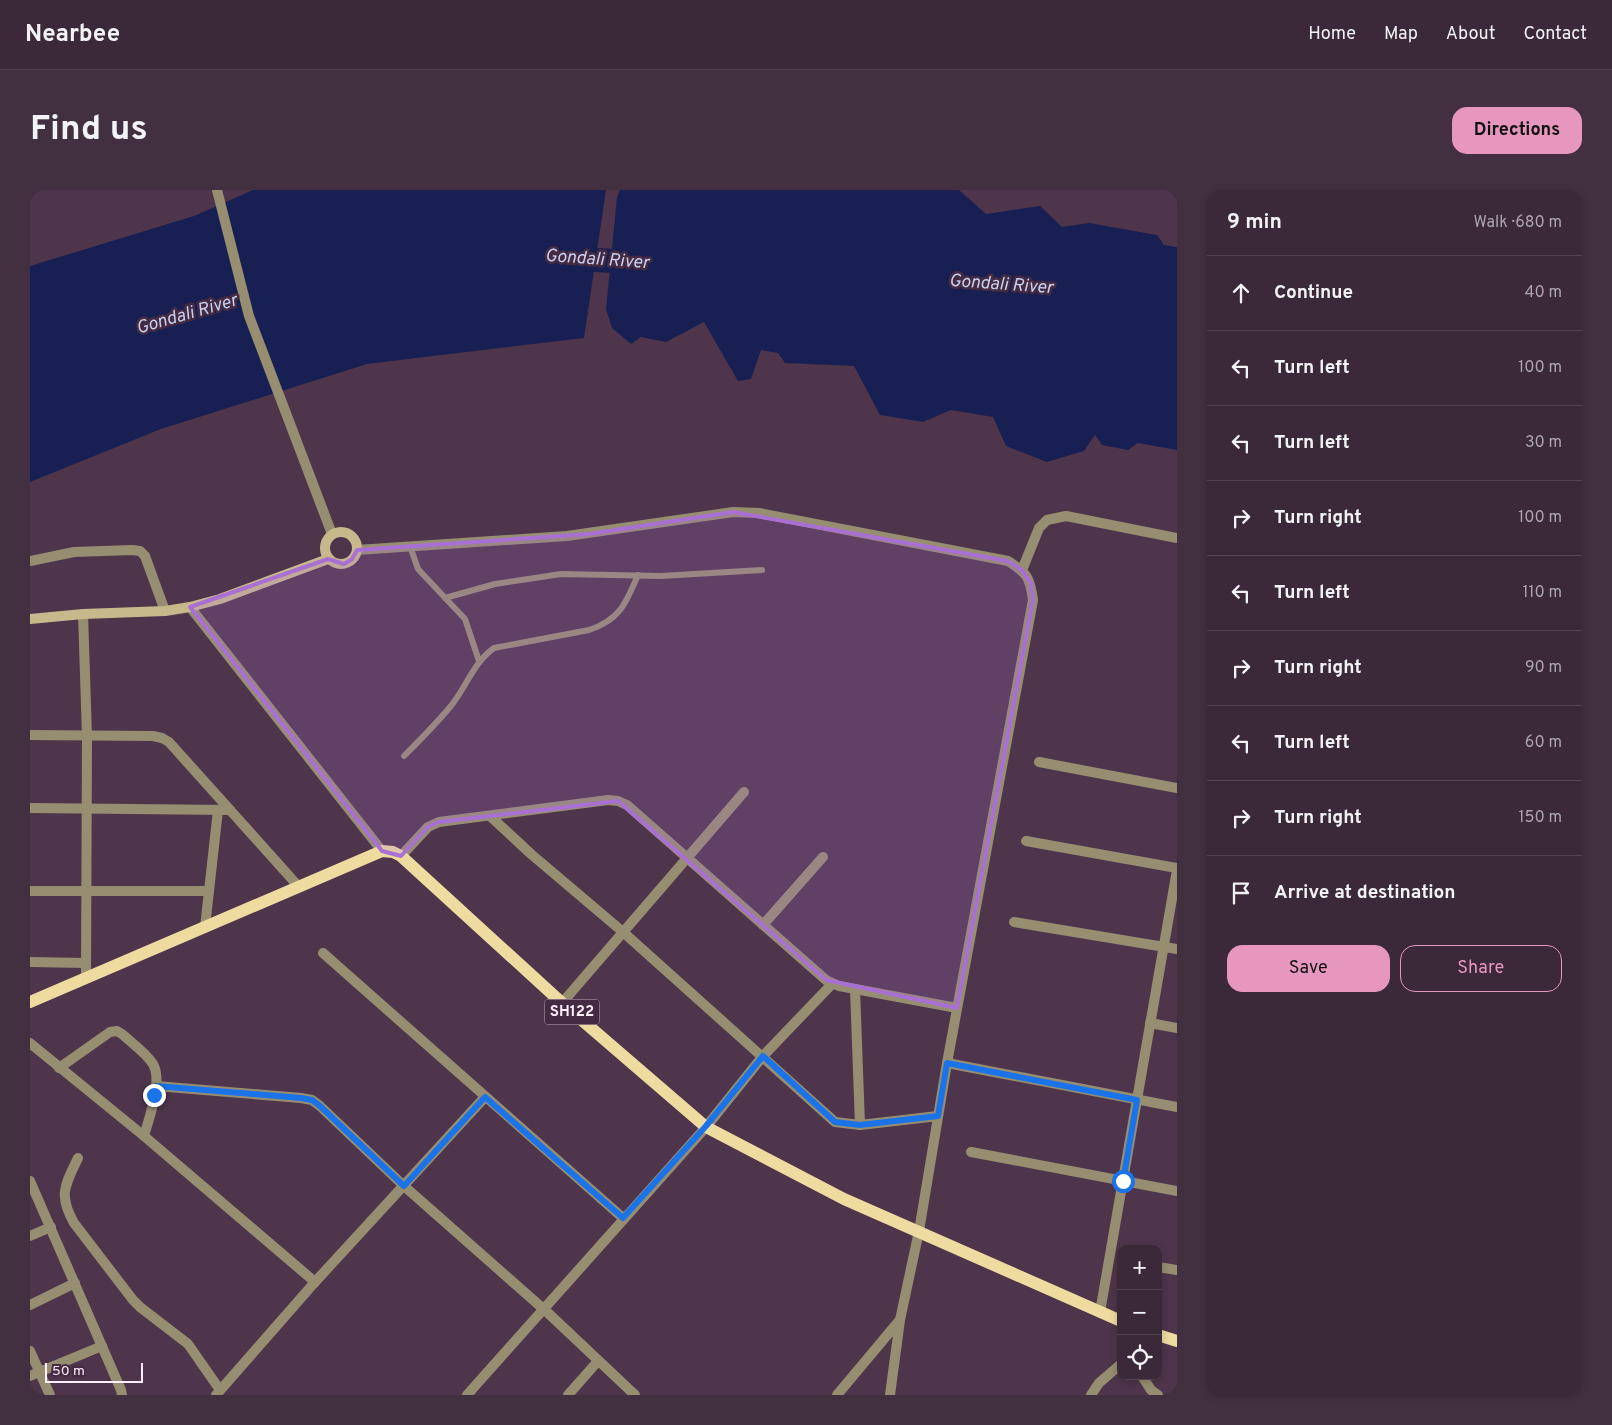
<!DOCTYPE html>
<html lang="en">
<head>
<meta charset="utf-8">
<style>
	body { margin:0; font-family:Overpass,sans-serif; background:#423040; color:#f1f3f6 }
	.controls { position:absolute; right:15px; bottom:15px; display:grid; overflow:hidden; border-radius:10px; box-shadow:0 2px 8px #0003 }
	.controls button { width:45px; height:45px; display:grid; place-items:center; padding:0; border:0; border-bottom:1px solid #544453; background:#3b2838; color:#f1f3f6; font:25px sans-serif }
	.scale { position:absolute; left:15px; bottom:12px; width:98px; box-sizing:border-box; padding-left:5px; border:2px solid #feedfb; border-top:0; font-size:14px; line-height:18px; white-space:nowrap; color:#feedfb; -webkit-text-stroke:4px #442b41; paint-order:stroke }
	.stop { position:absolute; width:15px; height:15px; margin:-11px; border:4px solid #1a73e8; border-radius:50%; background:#fff }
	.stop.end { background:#1a73e8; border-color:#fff; box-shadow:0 1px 5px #0008 }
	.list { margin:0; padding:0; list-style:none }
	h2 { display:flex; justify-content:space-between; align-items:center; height:65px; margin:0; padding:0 20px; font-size:21px }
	h2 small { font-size:16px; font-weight:400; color:#aca6ae }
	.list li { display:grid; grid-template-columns:32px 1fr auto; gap:15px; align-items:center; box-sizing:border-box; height:75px; padding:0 20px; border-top:1px solid #544453 }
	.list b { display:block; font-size:19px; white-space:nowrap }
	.list em { font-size:16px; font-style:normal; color:#aca6ae }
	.actions { display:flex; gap:10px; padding:15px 20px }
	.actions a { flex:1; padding:11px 0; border:1px solid #e797bd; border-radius:15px; text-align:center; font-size:18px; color:#e797bd }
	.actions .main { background:#e797bd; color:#111 }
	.icon { flex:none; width:28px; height:28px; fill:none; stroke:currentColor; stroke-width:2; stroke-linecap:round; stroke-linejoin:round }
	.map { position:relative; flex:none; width:1147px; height:1205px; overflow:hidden; border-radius:15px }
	header { display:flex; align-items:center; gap:30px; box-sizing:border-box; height:70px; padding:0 25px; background:#3b2838; border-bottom:1px solid #544453 }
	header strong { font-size:24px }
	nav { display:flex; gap:28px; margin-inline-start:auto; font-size:18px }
	.intro { display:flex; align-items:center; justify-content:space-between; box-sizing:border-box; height:120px; padding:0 30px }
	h1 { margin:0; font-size:35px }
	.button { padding:12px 22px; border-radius:15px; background:#e797bd; color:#111; font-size:18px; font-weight:700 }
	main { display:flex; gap:30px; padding:0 30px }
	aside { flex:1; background:#3b2838; border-radius:15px; box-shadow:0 2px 8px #0003 }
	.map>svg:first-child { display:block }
</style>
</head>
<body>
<header>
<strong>Nearbee</strong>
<nav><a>Home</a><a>Map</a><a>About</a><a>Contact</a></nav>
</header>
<div class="intro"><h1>Find us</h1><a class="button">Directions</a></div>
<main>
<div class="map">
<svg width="1147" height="1205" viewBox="0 0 1147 1205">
	<rect width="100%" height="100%" fill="#4f354b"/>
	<g fill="#182053">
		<polygon points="223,0 576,0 554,148 337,174 131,239 0,292 0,76 164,26"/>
		<polygon points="590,0 929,0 956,24 1010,16 1032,37 1059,33 1127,45 1134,55 1147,57 1147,260 1108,253 1098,260 1072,255 1065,245 1054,261 1017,272 976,256 963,227 921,220 893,232 850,225 824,176 755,173 748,163 731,160 721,189 708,191 674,132 636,152 611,147 601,154 582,138 576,119 587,7"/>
	</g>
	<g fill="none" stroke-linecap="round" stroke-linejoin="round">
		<polyline stroke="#182053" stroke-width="24" points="535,68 614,73"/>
		<g stroke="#978e71" stroke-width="6">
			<polyline points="380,356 388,379 435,429 449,471"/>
			<polyline points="415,408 465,394 531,384 631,386 732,380"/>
			<path d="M 374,566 C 390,550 406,534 420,517 C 436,498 443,473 464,458 L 559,440 C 590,430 596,413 608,385"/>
		</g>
		<g stroke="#978e71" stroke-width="10">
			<path d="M 327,360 L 537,346 L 703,322 L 729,323 L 978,371 C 997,383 1000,387 1003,410 L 917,873 L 889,1041 L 870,1130 L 860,1205"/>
			<polyline points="0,371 44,362 102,360 110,361 115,366 135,421"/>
			<polyline points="992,380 1009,338 1017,330 1036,326 1147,348"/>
			<polyline points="160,417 352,661"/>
			<polyline points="53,424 57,546 56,788"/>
			<polyline points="0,545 123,546 132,548 139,552 269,697"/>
			<polyline points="1009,572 1147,598"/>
			<polyline points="0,618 200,620"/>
			<polyline points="460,626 501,664 593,742 805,932 830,935 908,926"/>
			<polyline points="996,651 1147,678"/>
			<polyline points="371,666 398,637 409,632 578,610 588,611 597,615 796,790 809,796 927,818"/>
			<polyline points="0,701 179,701"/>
			<polyline points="984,732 1147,759"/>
			<polyline points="733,735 793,667"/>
			<polyline points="175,737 188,620"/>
			<polyline points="293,763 593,1028"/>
			<polyline points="0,772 56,773"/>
			<polyline points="825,799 830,935"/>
			<polyline points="532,813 714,602"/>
			<polyline points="1120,833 1147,838"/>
			<polyline points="0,853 114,946 285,1092"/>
			<polyline points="917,873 1147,917"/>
			<path d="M 29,878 L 80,842 L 87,841 L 92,844 C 102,853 116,863 123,874 C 133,891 119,928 114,946"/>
			<polyline points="126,896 271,908 282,910 290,916 374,996 518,1123 605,1205"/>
			<polyline points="941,962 1147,1001"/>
			<path d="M 48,968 C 35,995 28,1005 44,1033 L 103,1110 L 110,1117 L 158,1154 L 190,1200"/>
			<polyline points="0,991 91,1200 92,1205"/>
			<polyline points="0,1046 21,1037"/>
			<polyline points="1128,1077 1147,1080"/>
			<polyline points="0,1115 45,1093"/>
			<polyline points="1070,1122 1147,680"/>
			<polyline points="0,1161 20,1205"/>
			<polyline points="0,1186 72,1156"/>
			<polyline points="1112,1186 1121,1200 1128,1205"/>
			<polyline points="186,1205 285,1092 455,907"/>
			<polyline points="437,1205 676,937 733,866 802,794"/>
			<polyline points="538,1205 568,1171"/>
			<polyline points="807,1205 869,1131"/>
			<polyline points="1061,1205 1069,1193 1091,1174"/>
		</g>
		<polyline stroke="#978e71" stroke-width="10" points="187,0 219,126 302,344"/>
		<g stroke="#c8b98c" stroke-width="10">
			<circle cx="311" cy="358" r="16"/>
			<polyline points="0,429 53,424 135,421 160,417 190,409 298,369"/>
		</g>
		<g stroke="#eedba0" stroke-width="12">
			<polyline points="0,812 352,661 363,662 371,666 532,813 676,937 814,1009 1091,1131"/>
			<polyline points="1128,1145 1147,1151"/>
		</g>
	</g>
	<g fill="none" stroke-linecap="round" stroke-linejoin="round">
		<polyline stroke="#1a73e8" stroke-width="6" points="124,905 126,896 271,908 282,910 290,916 374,996 455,907 593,1028 676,936 733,866 805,932 830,935 908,926 917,873 1107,910 1093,991"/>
	</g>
	<path fill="#a970d4" fill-opacity="0.2" stroke="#a970d4" stroke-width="4" stroke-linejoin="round" d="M 703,322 L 978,371 L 992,380 L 1001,393 L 1003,410 L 927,818 L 796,790 L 588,611 L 409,632 L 398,637 L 371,666 L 352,661 L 160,417 L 298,369 L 314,374 L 322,369 L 327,360 L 559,344 Z"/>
	<g text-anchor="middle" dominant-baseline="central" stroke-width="5" stroke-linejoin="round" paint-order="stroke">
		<rect fill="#442b41" stroke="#c6b3c3" stroke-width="1" x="514.5" y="809.5" width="55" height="25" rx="4"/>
		<g font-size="15" font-weight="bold" fill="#feedfb">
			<text x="542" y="822">SH122</text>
		</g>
		<g font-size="18" font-style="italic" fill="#c7d1f3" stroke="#442b41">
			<text transform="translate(567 70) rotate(4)">Gondali River</text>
			<text transform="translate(971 95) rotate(4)">Gondali River</text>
			<text transform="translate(157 125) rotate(-16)">Gondali River</text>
		</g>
	</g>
</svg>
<div class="controls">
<button>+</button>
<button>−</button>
<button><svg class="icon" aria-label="locate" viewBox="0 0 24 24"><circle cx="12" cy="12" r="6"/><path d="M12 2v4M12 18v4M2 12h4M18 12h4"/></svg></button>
</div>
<div class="scale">50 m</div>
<div class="stop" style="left:1093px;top:991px"></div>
<div class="stop end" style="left:124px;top:905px"></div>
</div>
<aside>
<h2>9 min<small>Walk · 680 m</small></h2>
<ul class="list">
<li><svg class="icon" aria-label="ahead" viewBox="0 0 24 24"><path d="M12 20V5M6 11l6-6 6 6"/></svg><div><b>Continue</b></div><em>40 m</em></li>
<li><svg class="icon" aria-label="left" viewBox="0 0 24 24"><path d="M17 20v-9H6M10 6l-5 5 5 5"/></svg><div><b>Turn left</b></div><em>100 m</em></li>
<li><svg class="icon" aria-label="left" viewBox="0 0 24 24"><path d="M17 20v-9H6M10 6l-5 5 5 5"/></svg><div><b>Turn left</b></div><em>30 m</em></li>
<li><svg class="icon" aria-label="right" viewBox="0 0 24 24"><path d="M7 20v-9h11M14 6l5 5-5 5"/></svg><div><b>Turn right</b></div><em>100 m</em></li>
<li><svg class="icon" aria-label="left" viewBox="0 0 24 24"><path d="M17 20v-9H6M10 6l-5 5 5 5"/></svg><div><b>Turn left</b></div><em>110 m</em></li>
<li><svg class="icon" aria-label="right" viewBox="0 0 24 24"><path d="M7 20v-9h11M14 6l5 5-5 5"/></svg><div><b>Turn right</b></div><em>90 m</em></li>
<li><svg class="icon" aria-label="left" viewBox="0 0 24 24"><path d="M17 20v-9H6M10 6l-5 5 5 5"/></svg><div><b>Turn left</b></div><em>60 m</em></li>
<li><svg class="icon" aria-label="right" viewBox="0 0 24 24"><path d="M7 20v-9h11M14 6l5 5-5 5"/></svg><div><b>Turn right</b></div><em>150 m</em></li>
<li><svg class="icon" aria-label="arrive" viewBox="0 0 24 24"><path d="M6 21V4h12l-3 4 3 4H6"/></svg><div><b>Arrive at destination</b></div></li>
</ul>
<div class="actions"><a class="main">Save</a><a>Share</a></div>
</aside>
</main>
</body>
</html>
